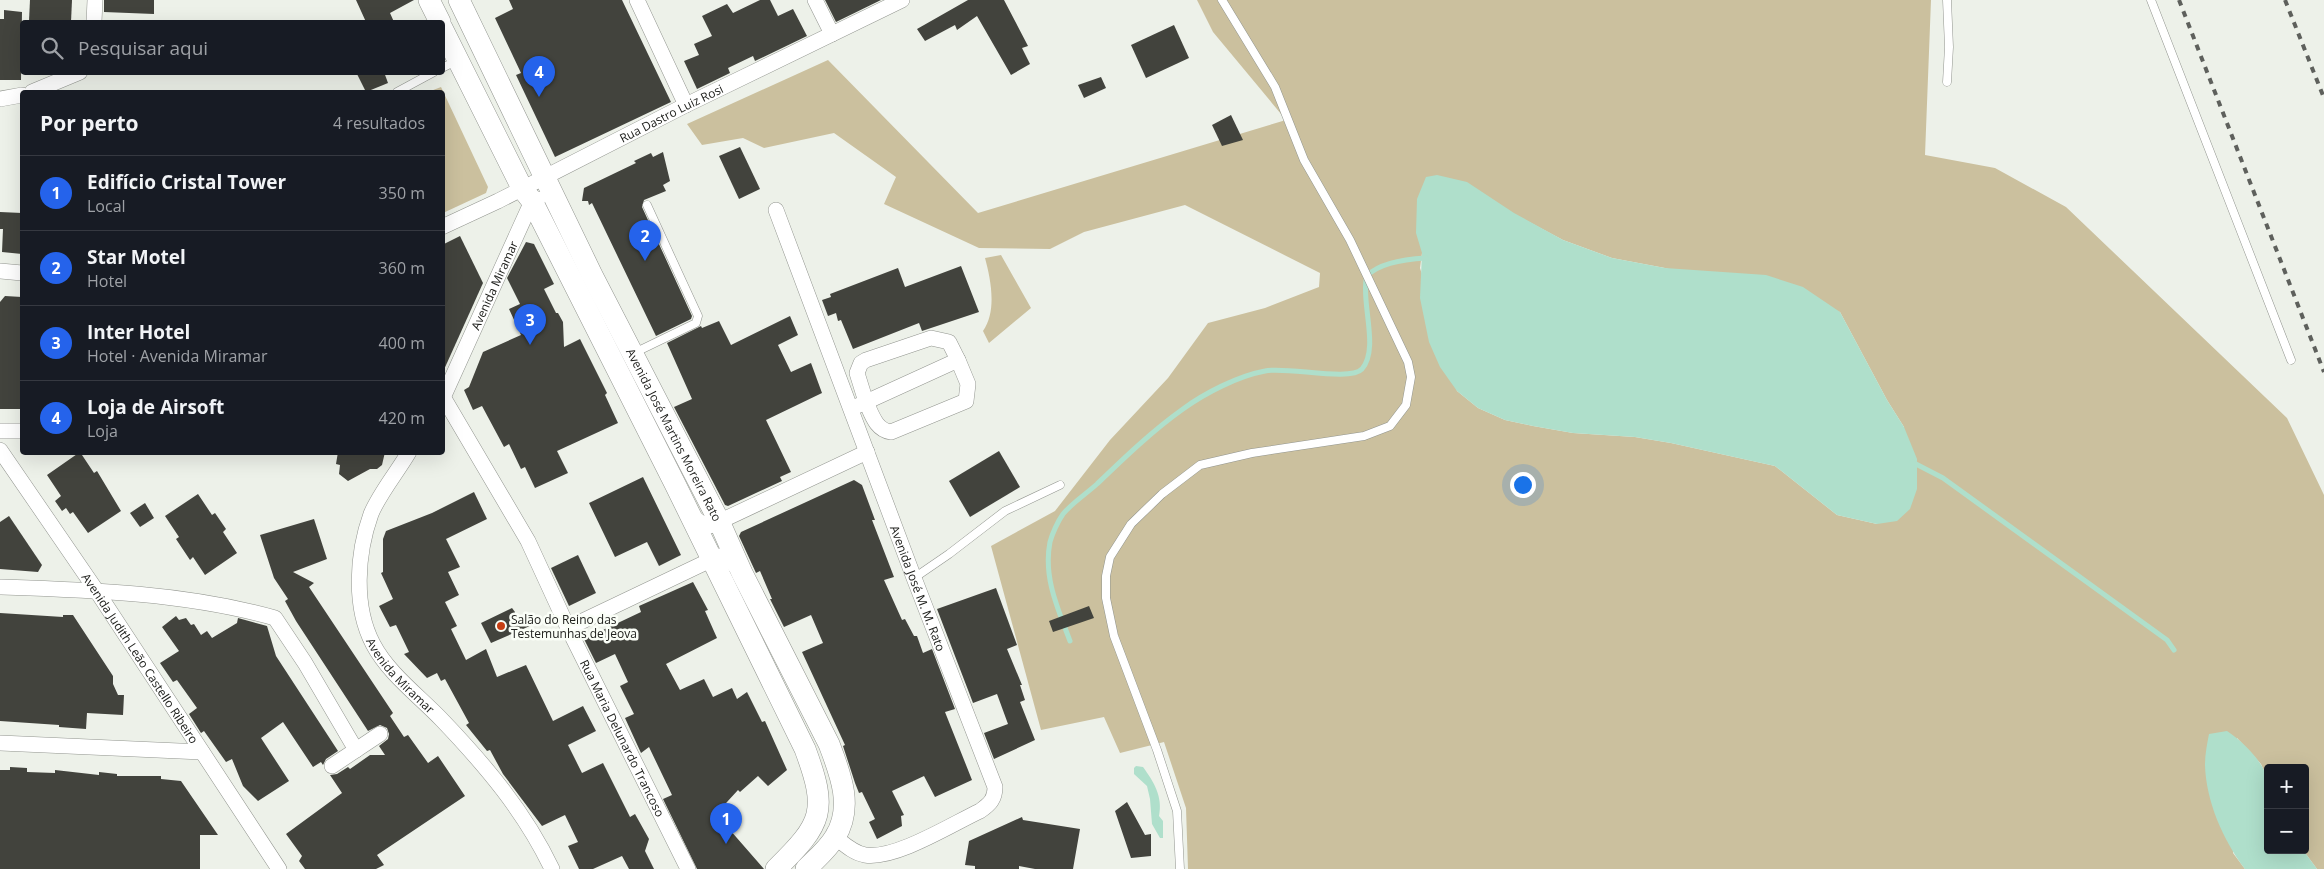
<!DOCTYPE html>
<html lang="pt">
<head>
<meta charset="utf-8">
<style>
	body { margin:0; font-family:"Open Sans",sans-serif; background:#20242c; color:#f1f3f6 }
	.controls { position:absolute; right:15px; bottom:15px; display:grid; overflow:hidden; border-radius:5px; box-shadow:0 5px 20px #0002 }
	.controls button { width:45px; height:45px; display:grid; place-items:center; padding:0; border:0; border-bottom:1px solid #363941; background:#171b24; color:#f1f3f6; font:25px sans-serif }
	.you { position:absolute; left:1522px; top:484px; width:18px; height:18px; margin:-12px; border:4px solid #fff; border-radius:50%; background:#1a73e8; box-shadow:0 0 0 8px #1a73e833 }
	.badge { display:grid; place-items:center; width:32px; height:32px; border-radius:50%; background:#2563eb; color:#fff; font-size:16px; font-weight:700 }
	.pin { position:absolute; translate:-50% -41px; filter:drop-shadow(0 1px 2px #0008) }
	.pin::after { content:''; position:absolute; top:26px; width:18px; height:15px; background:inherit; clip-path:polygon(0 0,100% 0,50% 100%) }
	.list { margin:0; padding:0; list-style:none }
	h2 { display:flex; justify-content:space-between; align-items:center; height:65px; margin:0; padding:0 20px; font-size:21px }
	h2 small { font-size:16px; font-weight:400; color:#9ea1a6 }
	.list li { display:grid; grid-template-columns:32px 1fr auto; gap:15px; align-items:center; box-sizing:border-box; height:75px; padding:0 20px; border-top:1px solid #363941 }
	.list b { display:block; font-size:19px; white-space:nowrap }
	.list p { margin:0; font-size:16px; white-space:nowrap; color:#9ea1a6 }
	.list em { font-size:16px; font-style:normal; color:#9ea1a6 }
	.icon { flex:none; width:28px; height:28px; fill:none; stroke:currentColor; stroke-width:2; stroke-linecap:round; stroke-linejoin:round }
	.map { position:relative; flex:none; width:2324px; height:869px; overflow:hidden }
	.search { position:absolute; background:#171b24; box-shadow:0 5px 20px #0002; left:20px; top:20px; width:425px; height:55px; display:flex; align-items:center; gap:12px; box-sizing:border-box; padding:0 18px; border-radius:5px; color:#9ea1a6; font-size:19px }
	.panel { position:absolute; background:#171b24; box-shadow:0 5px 20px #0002; left:20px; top:90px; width:425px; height:365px; border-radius:5px }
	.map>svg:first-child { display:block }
</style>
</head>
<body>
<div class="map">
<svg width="2324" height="869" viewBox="0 0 2324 869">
	<rect width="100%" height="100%" fill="#edf1e9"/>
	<g fill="#cbc09e" fill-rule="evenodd">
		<path d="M 1197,0 L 1931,0 L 1925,155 L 1995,168 L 2066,207 L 2287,418 L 2324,495 L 2324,869 L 2317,869 L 2303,850 L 2305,850 L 2305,768 L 2268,768 L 2268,779 L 2261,764 L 2237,738 L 2233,853 L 2245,869 L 1188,869 L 1186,808 L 1164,742 L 1120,753 L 1104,717 L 1041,730 L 991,546 L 1055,511 L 1110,440 L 1168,378 L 1208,323 L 1265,308 L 1319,287 L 1320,273 L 1185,205 L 1084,232 L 1050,249 L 979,248 L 884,204 L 896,177 L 834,133 L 764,148 L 743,138 L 702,145 L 687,124 L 828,60 L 978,213 L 1286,120 L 1213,32 ZM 1514,214 L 1563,240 L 1612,258 L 1665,268 L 1840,312 L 1887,400 L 1904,427 L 1877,524 L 1837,515 L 1775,466 L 1671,443 L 1635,437 L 1573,433 L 1533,426 L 1505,420 L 1478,408 L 1457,391 L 1420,268 L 1422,253 Z"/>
		<polygon points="441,87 488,187 486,193 443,213 442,92 428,92"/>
		<path d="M 1001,255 L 1031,308 L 989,343 L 983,331 C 997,311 991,280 985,258 Z"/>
	</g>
	<g fill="#afdfcb">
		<polygon points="1437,175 1467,182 1514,213 1563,240 1612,258 1665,268 1766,275 1803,287 1840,312 1887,400 1904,427 1917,459 1917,489 1910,509 1897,521 1877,524 1837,515 1775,466 1671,443 1635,437 1573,433 1533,426 1505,420 1478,408 1457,391 1440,367 1429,342 1420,298 1422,253 1416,233 1417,199 1426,177"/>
		<path d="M 2227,731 C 2243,742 2260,758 2267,777 C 2271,788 2268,835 2268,850 L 2303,850 L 2317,869 L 2245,869 C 2223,840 2206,801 2205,765 C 2205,755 2207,744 2209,734 Z"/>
		<path d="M 1136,766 L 1143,767 C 1154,782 1163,797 1159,816 L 1163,821 L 1163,838 L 1160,838 L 1152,824 L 1150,799 L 1147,786 L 1134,774 L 1134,768 Z"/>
	</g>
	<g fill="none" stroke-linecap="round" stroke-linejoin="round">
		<g stroke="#afdfcb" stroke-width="5">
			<path d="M 1368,275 C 1381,262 1409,259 1426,258"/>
			<polyline points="1912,462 1943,478 2167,640 2174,650"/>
			<path d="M 1070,641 C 1058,609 1043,577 1050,542 C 1052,534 1058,521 1063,514 C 1072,503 1086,494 1097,484 C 1124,458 1152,431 1183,409 C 1205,393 1238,376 1265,371 C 1286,366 1350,382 1362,369 C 1379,349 1362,306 1366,280"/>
		</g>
	</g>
	<g fill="#42433d">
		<polygon points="30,0 72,0 71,22 29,21"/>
		<polygon points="104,0 154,0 154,14 104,12"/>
		<polygon points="356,0 414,0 390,13 394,22 366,22"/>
		<polygon points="509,0 622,0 671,102 555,157 516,75 521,73 495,18 513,9"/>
		<polygon points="760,0 770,0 778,16 793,9 807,36 755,61 753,56 728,68 730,73 697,89 684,61 699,55 694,44 712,36 702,16 727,4 733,13"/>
		<polygon points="825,0 881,0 836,22"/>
		<polygon points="968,0 1004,0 1028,46 1022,48 1030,64 1011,75 977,16 957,30 955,25 925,41 917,29"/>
		<polygon points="4,10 22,12 21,80 0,80 0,19 4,19"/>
		<polygon points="1174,25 1189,58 1146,78 1131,45"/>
		<polygon points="356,72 384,72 388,83 366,92"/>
		<polygon points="1101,77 1106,88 1084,98 1078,85"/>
		<polygon points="1231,115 1243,140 1222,146 1212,125"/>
		<polygon points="740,147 760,189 739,199 719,156"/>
		<polygon points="663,152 670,181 663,185 666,191 644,200 642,207 692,316 691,319 656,336 592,203 589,205 588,201 582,201 584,188 636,163 634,161 651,153 653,157"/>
		<polygon points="0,212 22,213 22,254 2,252 3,229 0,229"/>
		<polygon points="460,236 483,283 442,374 442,245"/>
		<polygon points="526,242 534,244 554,284 544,289 556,313 558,313 563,322 564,347 580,339 607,393 605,395 618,423 557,451 568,473 535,488 525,467 521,469 509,444 504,447 482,406 473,410 464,390 469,387 483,352 521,335 509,309 520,304 507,278"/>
		<polygon points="961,266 979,312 922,331 919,323 853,349 841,320 838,321 836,313 828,316 822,300 831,297 830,294 898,268 905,287"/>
		<polygon points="5,296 22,297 22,409 0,409 0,302"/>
		<polygon points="790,316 798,335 778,345 791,372 811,363 822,393 766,420 791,472 780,477 782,481 728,506 725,505 674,407 692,399 667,343 701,326 702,328 719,321 731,345"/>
		<polygon points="999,451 1020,487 970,517 949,481"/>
		<polygon points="80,452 94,473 97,471 121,511 88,533 73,512 70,514 66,508 62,511 55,501 61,496 47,475"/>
		<polygon points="338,452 385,452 382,465 377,469 370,469 348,481 339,474 340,465 336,464"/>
		<polygon points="643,477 681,555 659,566 647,542 615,557 589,503"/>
		<polygon points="854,480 862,485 875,520 872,520 894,577 884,580 902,620 905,619 914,636 917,636 923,653 932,649 955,709 945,712 972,780 935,797 924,776 892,791 904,815 901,816 902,826 877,839 869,822 875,819 862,792 859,793 855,783 843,746 845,745 802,652 823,643 811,615 784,627 770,599 772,599 760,571 756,573 739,536 741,532"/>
		<polygon points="474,492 487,519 446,539 460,567 448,572 459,595 445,602 457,626 451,629 466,660 486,649 497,677 526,665 553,721 583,706 596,731 568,745 582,773 603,763 630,817 635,814 649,839 645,851 654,869 629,869 622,856 593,869 579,869 568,846 578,842 565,815 542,826 503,774 490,750 487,751 466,725 469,723 445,679 441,681 437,673 427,678 404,654 409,652 396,625 390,627 379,606 393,599 381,573 383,572 383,539 386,531 432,513"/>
		<polygon points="198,494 212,515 215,513 226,529 223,532 237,553 205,575 193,557 190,560 176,539 179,537 165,516"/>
		<polygon points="145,503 154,518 140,527 130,513"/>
		<polygon points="9,516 42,565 38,572 0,569 0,522"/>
		<polygon points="314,519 327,559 293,572 314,583 309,587 393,713 390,716 404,737 408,735 428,763 438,756 465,796 377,855 384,865 376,869 305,869 299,861 302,856 286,834 342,793 330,775 337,774 348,767 350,769 370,755 385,755 379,746 388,739 389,734 387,728 380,725 368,731 296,621 285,601 288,599 274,578 260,535"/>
		<polygon points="578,555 596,593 569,606 551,568"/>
		<polygon points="693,582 708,610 705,611 717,638 666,664 680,690 704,679 713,697 732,688 737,699 747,692 762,722 765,721 787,770 768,786 758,776 740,792 738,790 716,814 764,869 697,869 663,799 672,795 649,747 641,753 625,718 634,714 620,686 628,682 615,654 596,663 584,639 641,612 639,606"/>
		<polygon points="996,588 1017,645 1007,649 1022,685 1020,685 1025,700 1020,702 1035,740 994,759 984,733 1008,724 997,694 973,703 937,609"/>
		<polygon points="1089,606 1094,618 1053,632 1049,621"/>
		<polygon points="512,608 515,612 515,622 539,622 491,643 481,623"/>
		<polygon points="0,613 63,617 63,615 73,615 113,676 113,684 118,695 124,695 123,715 87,713 86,729 59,727 59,725 0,721"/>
		<polygon points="176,616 179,620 186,618 191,625 194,624 201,635 207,631 212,638 237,623 238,618 267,626 276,656 338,751 326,759 323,765 321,762 313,767 283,722 261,738 289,781 258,801 243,786 232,759 226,762 204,731 201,733 189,714 197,708 177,680 173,682 160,663 179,651 162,627"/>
		<polygon points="10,767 27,768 27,772 55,773 55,770 99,775 99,772 117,774 117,776 161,776 161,779 181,781 218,835 200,835 200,869 0,869 0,770 10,770"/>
		<polygon points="1127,802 1145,835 1151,834 1151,856 1131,858 1115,811"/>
		<polygon points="1022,817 1023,820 1080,829 1073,869 1035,869 1019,866 1019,869 975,869 975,866 965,865 969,841"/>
	</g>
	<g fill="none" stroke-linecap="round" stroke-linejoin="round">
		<g stroke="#92958f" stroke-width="9">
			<g id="lane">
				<polyline points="2151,0 2291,360"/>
				<polyline points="442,68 456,61"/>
				<polyline points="1947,82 1949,47 1947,0"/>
				<polyline points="397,92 434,72"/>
				<polyline points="634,353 696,323 698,316 647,205"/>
				<polyline points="914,578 949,554 1005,511 1060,485"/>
				<polyline points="1180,869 1177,811 1157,750 1114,636 1106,598 1106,576 1110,557 1131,524 1162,494 1200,465 1252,453 1364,436 1390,426 1406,405 1411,377 1408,362 1350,240 1304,160 1275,87 1222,0"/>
			</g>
		</g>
		<g stroke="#92958f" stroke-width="16">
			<g id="street">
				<polyline points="637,0 686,105"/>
				<polyline points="815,0 832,34"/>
				<polyline points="94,22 95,0"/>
				<polyline points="32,92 80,72"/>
				<polyline points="0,99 22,95"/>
				<path id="s1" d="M 776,210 L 914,578 L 995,787 C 995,799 990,804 980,811 C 952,824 895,860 865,855 C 853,853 844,844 835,837"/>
				<path id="s2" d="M 442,227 L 498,201 L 686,105 L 902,0"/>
				<polyline points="0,271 22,273"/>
				<path d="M 958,360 L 968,384 L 966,401 L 891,432 C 876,430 872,415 866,402 Z"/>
				<path id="s3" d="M 442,395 L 528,541 L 568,628 L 688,869"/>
				<path id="s4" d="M 442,400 L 532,201 L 538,199"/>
				<polyline points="857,406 866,402 857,373 861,363 866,360 931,338 949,342 958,360"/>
				<polyline points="0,431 22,431"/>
				<path id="s5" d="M 0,450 L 96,590 L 279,869"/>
				<path id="s6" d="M 409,452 C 398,471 379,494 371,514 C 357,553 353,606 373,644 C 388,673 419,696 442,720 C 485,765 525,812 552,869"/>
				<polyline points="691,515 700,522 710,526 867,452"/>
				<path d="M 0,587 C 91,590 186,593 275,618 L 305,663 L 356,750"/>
				<polyline points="568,628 719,556 728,559 739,570"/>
				<polyline points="0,743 202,752"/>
				<polyline points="332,766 380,734"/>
			</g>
		</g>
		<g stroke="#92958f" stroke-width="22">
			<g id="secondary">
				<polyline points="429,0 440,22"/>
				<path id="s7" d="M 459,0 L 592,275 L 719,521 L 742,573 L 829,744 C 840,773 854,807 835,837 C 828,849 816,859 806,869"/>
				<path d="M 442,28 L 522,188 L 532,201 L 675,484 L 805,749 C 828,811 823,823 776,869"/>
			</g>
		</g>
		<use href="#lane" stroke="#fff" stroke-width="8"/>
		<use href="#street" stroke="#fff" stroke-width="15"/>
		<use href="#secondary" stroke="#fff" stroke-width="21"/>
		<g stroke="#5e605c" stroke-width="4" stroke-dasharray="6 6" stroke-linecap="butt">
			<polyline points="2179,0 2324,372"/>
			<polyline points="2285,0 2324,98"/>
		</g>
	</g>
	<circle fill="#c63e14" stroke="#fafef7" stroke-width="2" cx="501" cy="626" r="5"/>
	<g text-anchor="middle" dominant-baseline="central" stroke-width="5" stroke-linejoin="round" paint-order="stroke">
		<g font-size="12" fill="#20211e" stroke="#fafef7">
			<text stroke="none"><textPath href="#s2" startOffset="256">Rua Dastro Luiz Rosi</textPath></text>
			<text stroke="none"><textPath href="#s4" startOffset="126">Avenida Miramar</textPath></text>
			<text stroke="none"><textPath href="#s7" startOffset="485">Avenida José Martins Moreira Rato</textPath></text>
			<text stroke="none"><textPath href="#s1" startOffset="404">Avenida José M. M. Rato</textPath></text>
			<text stroke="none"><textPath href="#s5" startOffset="251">Avenida Judith Leão Castello Ribeiro</textPath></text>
			<text stroke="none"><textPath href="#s6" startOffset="248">Avenida Miramar</textPath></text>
			<text stroke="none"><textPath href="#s3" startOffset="388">Rua Maria Delunardo Trancoso</textPath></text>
		</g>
		<g font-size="12" fill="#20211e" stroke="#fafef7" text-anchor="start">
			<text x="511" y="619">Salão do Reino das<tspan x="511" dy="14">Testemunhas de Jeova</tspan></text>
		</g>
	</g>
</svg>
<div class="controls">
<button>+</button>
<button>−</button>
</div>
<div class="you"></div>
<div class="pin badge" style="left:726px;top:844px">1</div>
<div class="pin badge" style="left:645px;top:261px">2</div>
<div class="pin badge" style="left:530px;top:345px">3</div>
<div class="pin badge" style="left:539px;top:97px">4</div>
<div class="search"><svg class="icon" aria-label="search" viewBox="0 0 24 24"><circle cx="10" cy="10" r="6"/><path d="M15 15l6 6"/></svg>Pesquisar aqui</div>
<section class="panel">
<h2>Por perto<small>4 resultados</small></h2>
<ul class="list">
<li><span class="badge">1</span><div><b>Edifício Cristal Tower</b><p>Local</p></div><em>350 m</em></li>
<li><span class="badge">2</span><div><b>Star Motel</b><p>Hotel</p></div><em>360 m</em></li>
<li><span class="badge">3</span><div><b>Inter Hotel</b><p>Hotel · Avenida Miramar</p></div><em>400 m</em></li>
<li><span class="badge">4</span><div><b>Loja de Airsoft</b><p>Loja</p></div><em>420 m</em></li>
</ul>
</section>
</div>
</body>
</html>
